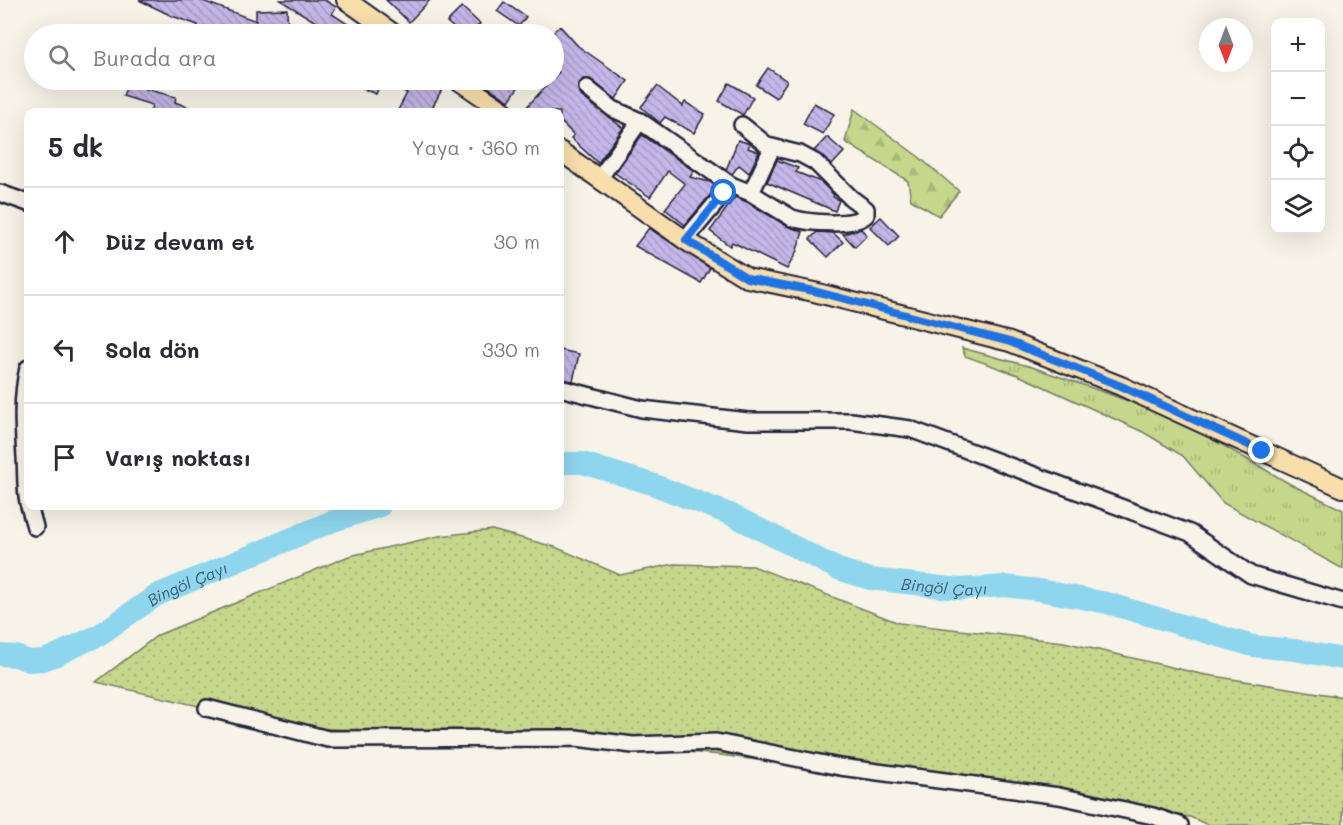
<!DOCTYPE html>
<html lang="tr">
<head>
<meta charset="utf-8">
<style>
	body { margin:0; font-family:Mali,sans-serif; background:#f7f7f7; color:#2b2b33 }
	.controls { position:absolute; right:18px; top:18px; display:grid; overflow:hidden; border-radius:12px; box-shadow:0 6px 24px #0002 }
	.controls button { width:54px; height:54px; display:grid; place-items:center; padding:0; border:0; border-bottom:2px solid #e1e1e2; background:#fff; color:#2b2b33; font:30px sans-serif }
	.compass { position:absolute; left:1199px; top:18px; width:54px; height:54px; border-radius:50%; background:#fff; box-shadow:0 6px 24px #0002; rotate:180deg }
	.stop { position:absolute; width:18px; height:18px; margin:-14px; border:4px solid #1a73e8; border-radius:50%; background:#fff }
	.stop.end { background:#1a73e8; border-color:#fff; box-shadow:0 2px 6px #0008 }
	.list { margin:0; padding:0; list-style:none }
	h2 { display:flex; justify-content:space-between; align-items:center; height:78px; margin:0; padding:0 24px; font-size:26px }
	h2 small { font-size:20px; font-weight:400; color:#7c7c81 }
	.list li { display:grid; grid-template-columns:39px 1fr auto; gap:18px; align-items:center; box-sizing:border-box; height:108px; padding:0 24px; border-top:2px solid #e1e1e2 }
	.list b { display:block; font-size:22px; white-space:nowrap }
	.list em { font-size:20px; font-style:normal; color:#7c7c81 }
	.icon { flex:none; width:33px; height:33px; fill:none; stroke:currentColor; stroke-width:2; stroke-linecap:round; stroke-linejoin:round }
	.map { position:relative; flex:none; width:1343px; height:825px; overflow:hidden }
	.search { position:absolute; background:#fff; box-shadow:0 6px 24px #0002; left:24px; top:24px; width:540px; height:66px; display:flex; align-items:center; gap:15px; box-sizing:border-box; padding:0 21px; border-radius:33px; color:#7c7c81; font-size:22px }
	.panel { position:absolute; background:#fff; box-shadow:0 6px 24px #0002; left:24px; top:108px; width:540px; height:402px; border-radius:12px }
	.map>svg:first-child { display:block }
</style>
</head>
<body>
<div class="map">
<svg width="1343" height="825" viewBox="0 0 1343 825">
	<defs>
		<pattern id="forest-firs" width="22" height="20" patternUnits="userSpaceOnUse" patternTransform="scale(1.5)"><rect width="22" height="20" fill="#c6d78b"/><path d="M5 1l3.5 6h-7zM16 11l3.5 6h-7z" fill="#aab879"/></pattern>
		<pattern id="park-tufts" width="24" height="20" patternUnits="userSpaceOnUse" patternTransform="scale(1.5)"><rect width="24" height="20" fill="#c6d78b"/><path d="M3 7l-1-3M5 7V3M7 7l1-3M15 17l-1-3M17 17v-4M19 17l1-3" fill="none" stroke="#aab879"/></pattern>
		<pattern id="garden-dots" width="8" height="8" patternUnits="userSpaceOnUse" patternTransform="scale(1.5)"><rect width="8" height="8" fill="#c6d78b"/><path d="M2 2h.1M6 6h.1" fill="none" stroke="#aab879" stroke-width="1.8" stroke-linecap="round"/></pattern>
		<pattern id="building-back-hatch" width="6" height="6" patternUnits="userSpaceOnUse" patternTransform="scale(1.5)"><rect width="6" height="6" fill="#c4b6e7"/><path d="M-1 5l2 2M0 0l6 6M5-1l2 2" fill="none" stroke="#a89cc7"/></pattern>
	</defs>
	<rect width="100%" height="100%" fill="#f7f3e8"/>
	<filter id="ink" filterUnits="userSpaceOnUse"><feTurbulence type="fractalNoise" baseFrequency=".0167" numOctaves="2"/><feDisplacementMap in="SourceGraphic" scale="12" xChannelSelector="R" yChannelSelector="G"/><feConvolveMatrix kernelMatrix="1 2 1 2 8 2 1 2 1" color-interpolation-filters="sRGB"/></filter>
	<g filter="url(#ink)">
		<polygon fill="url(#forest-firs)" stroke="#747c63" stroke-width="1.5" points="854,109 919,157 959,191 939,216 911,200 908,181 845,142"/>
		<polygon fill="url(#park-tufts)" stroke="#747c63" stroke-width="1.5" points="962,348 1032,367 1123,399 1191,427 1290,484 1343,510 1343,569 1223,503 1183,456 1143,432 1018,375 965,356"/>
		<polygon fill="url(#garden-dots)" stroke="#747c63" stroke-width="1.5" points="492,530 555,547 620,575 674,564 753,566 899,623 1064,642 1201,674 1343,697 1343,825 1208,825 1190,817 720,755 475,733 292,728 96,682 158,635 349,556 439,536"/>
		<g fill="none" stroke-linecap="round" stroke-linejoin="round">
			<g stroke="#8dd6ee" stroke-width="22">
				<path id="s1" d="M 560,463 L 582,463 L 652,484 L 732,515 L 838,569 L 870,579 L 960,589 L 1005,586 L 1039,590 L 1107,603 L 1253,646 L 1295,650 L 1343,659"/>
				<path id="s2" d="M 0,655 L 16,656 L 29,661 L 43,660 L 54,656 L 99,635 L 157,595 L 333,521 L 380,506"/>
			</g>
		</g>
		<g fill="url(#building-back-hatch)" stroke="#22223b" stroke-width="1.5">
			<polygon points="139,0 200,0 256,21 256,10 287,9 288,34 194,34 198,25 172,16"/>
			<polygon points="280,0 325,0 336,7 332,14 363,34 335,34"/>
			<polygon points="386,0 430,0 409,22"/>
			<polygon points="504,2 526,17 519,26 497,11"/>
			<polygon points="462,7 480,24 469,34 461,34 447,22"/>
			<polygon points="560,26 578,46 628,81 616,99 589,79 583,79 578,86 581,96 623,128 598,163 571,138 574,135 560,121 560,112 522,112 559,72 554,66 554,31"/>
			<polygon points="768,68 787,81 776,98 756,85"/>
			<polygon points="129,80 146,86 145,89 176,97 175,102 201,112 150,112 152,105 123,96"/>
			<polygon points="340,80 382,80 376,94"/>
			<polygon points="382,80 433,80 444,85 430,112 397,112 407,93"/>
			<polygon points="477,80 523,80 509,101"/>
			<polygon points="729,83 753,97 743,115 719,101"/>
			<polygon points="657,86 683,106 685,102 705,114 694,133 665,117 660,123 641,107"/>
			<polygon points="814,103 834,114 823,134 803,124"/>
			<polygon points="642,135 694,171 690,177 710,182 717,187 685,225 665,209 685,184 668,171 650,197 615,173"/>
			<polygon points="827,137 844,152 832,165 814,151"/>
			<polygon points="738,140 750,144 748,148 759,152 749,173 739,165 732,174 726,170"/>
			<polygon points="777,160 798,168 796,172 821,182 834,195 833,197 839,200 835,211 767,182"/>
			<polygon points="735,197 747,202 787,226 803,232 796,253 787,269 732,242 730,246 710,231"/>
			<polygon points="881,217 899,236 889,246 870,227"/>
			<polygon points="649,228 710,268 701,283 635,246"/>
			<polygon points="861,229 867,235 855,247 843,234"/>
			<polygon points="817,232 833,233 843,242 828,257 810,239"/>
			<polygon points="560,350 579,354 573,381 560,379"/>
		</g>
		<g fill="none" stroke-linecap="round" stroke-linejoin="round">
			<g stroke="#22223b" stroke-width="20">
				<g id="minor">
					<polyline points="587,88 613,109 640,121 731,185"/>
					<polyline points="599,179 640,121"/>
					<polyline points="0,193 28,203"/>
					<polyline points="751,193 772,148"/>
					<path d="M 685,240 L 731,185 L 751,193 L 792,218 C 808,223 854,227 866,215 L 866,209 L 851,198 L 815,162 L 800,154 L 768,146 L 742,125"/>
					<path d="M 28,368 C 21,398 23,427 25,457 C 26,473 25,487 28,503"/>
					<polyline points="560,388 642,409 748,421 851,421 910,429 1190,533 1251,575 1343,602"/>
					<polyline points="29,506 35,527"/>
					<polyline points="207,708 328,739 576,738 633,745 716,742 840,767 1059,796 1153,816 1180,825"/>
				</g>
			</g>
			<g stroke="#22223b" stroke-width="22">
				<g id="major">
					<polyline points="346,0 394,34"/>
					<polyline points="458,80 505,112"/>
					<polyline points="560,151 685,240 747,278 814,292 1010,342 1121,386 1343,488"/>
				</g>
			</g>
			<use href="#minor" stroke="#f7f3e8" stroke-width="15"/>
			<use href="#major" stroke="#f8deab" stroke-width="18"/>
		</g>
	</g>
	<g fill="none" stroke-linecap="round" stroke-linejoin="round" filter="url(#ink)">
		<polyline stroke="#1a73e8" stroke-width="8" points="724,193 686,240 747,278 814,291 1010,342 1121,386 1262,451"/>
	</g>
	<g text-anchor="middle" dominant-baseline="central" stroke-width="5" stroke-linejoin="round" paint-order="stroke">
		<g font-size="16" font-style="italic" fill="#425871" stroke="#f7f3e8">
			<text stroke="none"><textPath href="#s2" startOffset="208">Bingöl Çayı</textPath></text>
			<text stroke="none"><textPath href="#s1" startOffset="408">Bingöl Çayı</textPath></text>
		</g>
	</g>
</svg>
<div class="controls">
<button>+</button>
<button>−</button>
<button><svg class="icon" aria-label="locate" viewBox="0 0 24 24"><circle cx="12" cy="12" r="6"/><path d="M12 2v4M12 18v4M2 12h4M18 12h4"/></svg></button>
<button><svg class="icon" aria-label="layers" viewBox="0 0 24 24"><path d="M12 4l9 5-9 5-9-5zM3 14l9 5 9-5"/></svg></button>
</div>
<svg class="compass" viewBox="-18 -18 36 36"><path d="M0-13l5 13h-10z" fill="#e53935"/><path d="M0 13l5-13h-10z" fill="#7c7c81"/></svg>
<div class="stop" style="left:724px;top:193px"></div>
<div class="stop end" style="left:1262px;top:451px"></div>
<div class="search"><svg class="icon" aria-label="search" viewBox="0 0 24 24"><circle cx="10" cy="10" r="6"/><path d="M15 15l6 6"/></svg>Burada ara</div>
<section class="panel">
<h2>5 dk<small>Yaya · 360 m</small></h2>
<ul class="list">
<li><svg class="icon" aria-label="ahead" viewBox="0 0 24 24"><path d="M12 20V5M6 11l6-6 6 6"/></svg><div><b>Düz devam et</b></div><em>30 m</em></li>
<li><svg class="icon" aria-label="left" viewBox="0 0 24 24"><path d="M17 20v-9H6M10 6l-5 5 5 5"/></svg><div><b>Sola dön</b></div><em>330 m</em></li>
<li><svg class="icon" aria-label="arrive" viewBox="0 0 24 24"><path d="M6 21V4h12l-3 4 3 4H6"/></svg><div><b>Varış noktası</b></div></li>
</ul>
</section>
</div>
</body>
</html>
